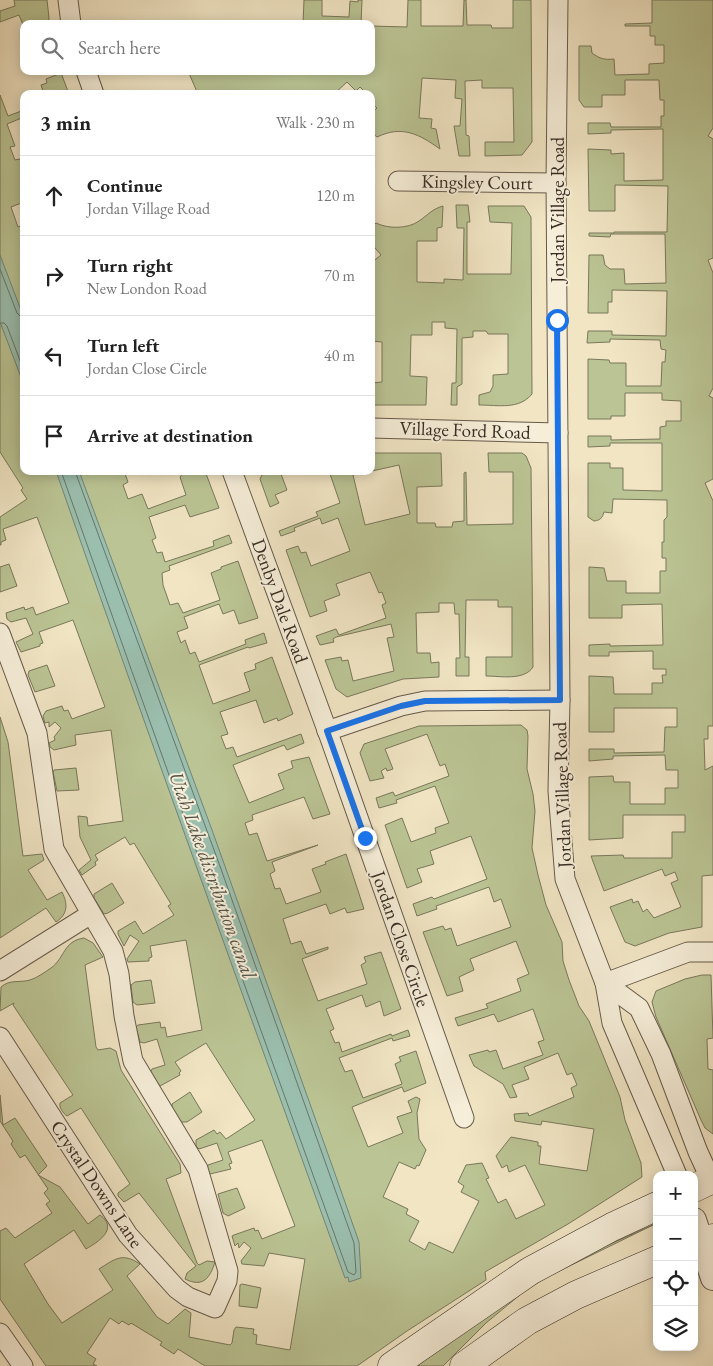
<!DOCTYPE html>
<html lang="en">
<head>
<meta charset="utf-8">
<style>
	body { margin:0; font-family:"EB Garamond",serif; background:#f2f2f2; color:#222 }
	.controls { position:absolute; right:15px; bottom:15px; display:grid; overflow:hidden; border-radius:10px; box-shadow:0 2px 12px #0003 }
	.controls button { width:45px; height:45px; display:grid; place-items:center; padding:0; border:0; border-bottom:1px solid #e0e0e0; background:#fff; color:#222; font:25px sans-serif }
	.stop { position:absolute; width:15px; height:15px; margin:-11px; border:4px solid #1a73e8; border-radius:50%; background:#fff }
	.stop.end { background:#1a73e8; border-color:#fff; box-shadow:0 1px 5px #0008 }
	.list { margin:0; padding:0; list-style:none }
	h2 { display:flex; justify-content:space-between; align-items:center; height:65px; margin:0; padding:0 20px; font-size:21px }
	h2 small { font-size:16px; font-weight:400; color:#767676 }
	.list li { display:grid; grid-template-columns:32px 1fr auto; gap:15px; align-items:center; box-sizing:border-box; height:80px; padding:0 20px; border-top:1px solid #e0e0e0 }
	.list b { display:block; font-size:19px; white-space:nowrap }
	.list p { margin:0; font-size:16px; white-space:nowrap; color:#767676 }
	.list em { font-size:16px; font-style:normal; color:#767676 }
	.icon { flex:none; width:28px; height:28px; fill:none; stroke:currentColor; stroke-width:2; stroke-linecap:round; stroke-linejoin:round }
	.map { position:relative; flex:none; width:713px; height:1366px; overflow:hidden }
	.search { position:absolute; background:#fff; box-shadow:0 2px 12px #0003; left:20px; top:20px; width:355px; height:55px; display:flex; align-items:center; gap:12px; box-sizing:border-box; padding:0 18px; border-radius:10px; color:#767676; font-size:19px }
	.panel { position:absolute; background:#fff; box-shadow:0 2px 12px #0003; left:20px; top:90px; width:355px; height:385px; border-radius:10px }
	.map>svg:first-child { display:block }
</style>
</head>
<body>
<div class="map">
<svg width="713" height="1366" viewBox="0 0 713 1366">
	<rect width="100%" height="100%" fill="#f1e5c4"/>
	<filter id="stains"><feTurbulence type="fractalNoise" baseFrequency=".004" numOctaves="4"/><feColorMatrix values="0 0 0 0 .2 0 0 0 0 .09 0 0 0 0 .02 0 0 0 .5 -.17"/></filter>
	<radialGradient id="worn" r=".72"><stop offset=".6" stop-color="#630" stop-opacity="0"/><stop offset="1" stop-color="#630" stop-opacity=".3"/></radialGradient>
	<g fill="#bbc494" stroke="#79785c">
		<polygon points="14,0 47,0 49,18 48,24 24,24 24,27 19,15 0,22 0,11 15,6"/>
		<polygon points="304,0 322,0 322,16 349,17 350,1 358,2 358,0 362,0 361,24 303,24"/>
		<path d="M 408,0 L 421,0 L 421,26 L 463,26 L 464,0 L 466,0 L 467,25 L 491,25 L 492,28 L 513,28 L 513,0 L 531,0 L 532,142 L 522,155 L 485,156 L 485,142 L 514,142 L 513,88 L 482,88 L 482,80 L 465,81 L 466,135 L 469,136 L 470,156 L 459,156 L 454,126 L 460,126 L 462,99 L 455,98 L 456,80 L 422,78 L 419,118 L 432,119 L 431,128 L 436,129 L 440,149 C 419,134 402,125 377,137 L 371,132 L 371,113 L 377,108 L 371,102 L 371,94 L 367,94 L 360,87 L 356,91 L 347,82 L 334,94 L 198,94 L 188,71 L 371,71 L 371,26 L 407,27 Z"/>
		<path d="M 652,0 L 713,0 L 713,128 L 708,136 L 713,139 L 713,258 L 708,260 L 713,273 L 713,388 L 709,396 L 713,398 L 713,479 L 705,483 L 713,501 L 713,726 L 708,726 L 708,739 L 704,739 L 705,770 L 713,766 L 713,875 L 702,876 L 702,927 L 669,933 L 635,946 L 625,942 L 610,907 L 632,899 L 633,903 L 638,901 L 643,912 L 647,909 L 654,918 L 681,907 L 671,883 L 678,880 L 675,872 L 665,876 L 662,869 L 604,891 L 591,856 L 623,855 L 624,858 L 672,858 L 672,832 L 685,832 L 685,815 L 623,815 L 623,838 L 589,840 L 589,777 L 613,776 L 614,782 L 630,782 L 630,804 L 665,804 L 665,788 L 678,788 L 678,770 L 666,770 L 665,755 L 613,756 L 613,759 L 589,761 L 589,749 L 614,749 L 614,753 L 664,752 L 665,727 L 677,727 L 677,708 L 614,708 L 614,732 L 589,732 L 589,676 L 613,677 L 614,694 L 652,694 L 652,683 L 663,683 L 662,675 L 666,675 L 666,669 L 653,669 L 653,651 L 609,652 L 609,656 L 589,656 L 589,645 L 610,644 L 610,646 L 663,645 L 662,604 L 622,605 L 622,618 L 589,618 L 589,567 L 604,568 L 607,581 L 626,581 L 626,593 L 660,593 L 660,571 L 666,571 L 666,558 L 662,558 L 662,542 L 664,542 L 664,520 L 667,517 L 667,500 L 613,499 L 612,513 L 604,512 C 602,518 601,520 594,521 L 588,517 L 588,463 L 610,463 L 610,468 L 623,468 L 623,490 L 662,491 L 662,443 L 610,443 L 610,446 L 588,447 L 588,436 L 611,436 L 611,440 L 660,439 L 660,427 L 666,426 L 666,421 L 681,421 L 681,401 L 662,400 L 662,393 L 625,393 L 625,416 L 611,416 L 611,419 L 588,419 L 588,359 L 609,360 L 610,363 L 626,363 L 626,386 L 661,386 L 662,362 L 665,362 L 666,350 L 661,349 L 660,340 L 610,339 L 610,342 L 587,343 L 588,331 L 612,331 L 612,335 L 666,336 L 667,291 L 612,290 L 612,302 L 608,302 L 608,313 L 588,313 L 589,255 L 603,255 L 605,265 L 610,269 L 624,269 L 625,284 L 666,283 L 665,234 L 611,234 L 610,237 L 589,236 L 589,233 L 614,233 L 614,232 L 667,232 L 668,186 L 615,185 L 615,211 L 589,211 L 588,149 L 611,150 L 611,154 L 624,153 L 624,181 L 663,180 L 663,129 L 611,130 L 611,133 L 588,134 L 588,123 L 610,123 L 611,127 L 661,127 L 661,116 L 664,116 L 664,100 L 660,100 L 659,80 L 625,80 L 625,95 L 602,95 L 602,107 L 584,107 L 579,100 L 579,46 L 591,46 L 592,53 C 600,59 605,60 614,59 L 615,75 L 649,74 L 649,64 L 664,63 L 664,45 L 655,45 L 655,36 L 650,36 L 650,26 L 625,26 L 625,24 L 652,23 Z"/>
		<polygon points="61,73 69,94 44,94 41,85 47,83 46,79"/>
		<path d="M 0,95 L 8,116 L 24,110 L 24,117 L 7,124 L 15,146 L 10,147 L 15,160 L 20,159 L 24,172 L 22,173 L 24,180 L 24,202 L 11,207 L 18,227 L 24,225 L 24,471 L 124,471 L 128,482 L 123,485 L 128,499 L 142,494 L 148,509 L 186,495 L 180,477 L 185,471 L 205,471 L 219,508 L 190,517 L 185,505 L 149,517 L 156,538 L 152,540 L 157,553 L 162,552 L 165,562 L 214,546 L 213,541 L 229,535 L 232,543 L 169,566 L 170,570 L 162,573 L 163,585 L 170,605 L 178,603 L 183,613 L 220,600 L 211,573 L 221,569 L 221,567 L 238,561 L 258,618 L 239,624 L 234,610 L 223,614 L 219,604 L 184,617 L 188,628 L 177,632 L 181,643 L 185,640 L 190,654 L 195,652 L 199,662 L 246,644 L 245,640 L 264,633 L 267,643 L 249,648 L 248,647 L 199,665 L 213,704 L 250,691 L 244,673 L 256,669 L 255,664 L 272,657 L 293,714 L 278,721 L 277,718 L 264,723 L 256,700 L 220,712 L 228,734 L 221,736 L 226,749 L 233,747 L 237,757 L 301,734 L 304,743 L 287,750 L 284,745 L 233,765 L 249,803 L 284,789 L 278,774 L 293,768 L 291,761 L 309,757 L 330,814 L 313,819 L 304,797 L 252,815 L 253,820 L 245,823 L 249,835 L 257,833 L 267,861 L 318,845 L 272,862 L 275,871 L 270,874 L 275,889 L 280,888 L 286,904 L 321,892 L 312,869 L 326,864 L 325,862 L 346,854 L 364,909 L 347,913 L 345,908 L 330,914 L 326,904 L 283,919 L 291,944 L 301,941 L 306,954 L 328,947 L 328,949 L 302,959 L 318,1001 L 367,984 L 361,965 L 366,962 L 364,957 L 381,952 L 401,1009 L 384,1016 L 380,1001 L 366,1007 L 362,995 L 326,1009 L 334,1029 L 330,1031 L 335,1043 L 339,1042 L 342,1052 L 391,1034 L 392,1036 L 408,1030 L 410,1036 L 393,1041 L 392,1038 L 339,1058 L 345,1072 L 352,1070 L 363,1098 L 402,1084 L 395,1064 L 401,1061 L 399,1057 L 416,1051 L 426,1083 L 404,1092 L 402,1087 L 352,1107 L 368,1147 L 403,1133 L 397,1117 L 412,1112 L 408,1101 L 416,1097 L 420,1099 L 417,1113 L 419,1139 L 426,1150 L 419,1166 L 417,1165 L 415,1169 L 399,1162 L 383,1197 L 408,1209 L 406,1214 L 419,1221 L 409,1241 L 425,1250 L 429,1242 L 453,1253 L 479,1201 L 461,1192 L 464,1186 L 458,1182 L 466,1165 L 482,1163 L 489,1178 L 486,1179 L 498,1203 L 506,1199 L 516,1219 L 545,1205 L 525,1165 L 509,1172 L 507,1165 L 502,1168 L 496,1156 L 511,1137 L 538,1142 L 538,1146 L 541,1146 L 539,1164 L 587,1171 L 594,1129 L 542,1121 L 541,1125 L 515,1121 L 514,1114 L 528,1113 L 529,1116 L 574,1097 L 571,1088 L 577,1085 L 572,1073 L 567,1075 L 558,1053 L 524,1067 L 529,1079 L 512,1085 L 517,1097 L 510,1098 L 503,1084 L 474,1066 L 469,1055 L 488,1050 L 489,1052 L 496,1050 L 503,1069 L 543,1055 L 538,1042 L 544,1040 L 533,1009 L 498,1022 L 494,1014 L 458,1026 L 455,1018 L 488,1008 L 486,1004 L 521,991 L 517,979 L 529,974 L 516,941 L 470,959 L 474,970 L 459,977 L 463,991 L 447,996 L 423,932 L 443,926 L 445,930 L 451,928 L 457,946 L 511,927 L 501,899 L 494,902 L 489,887 L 436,906 L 437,909 L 417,916 L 413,904 L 432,897 L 434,899 L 487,879 L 471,836 L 430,851 L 434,864 L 417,869 L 422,882 L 407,888 L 385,825 L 402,818 L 411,842 L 436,833 L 435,828 L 449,823 L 435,786 L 396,800 L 397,803 L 379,808 L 376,798 L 393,792 L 395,796 L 449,776 L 445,764 L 440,766 L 427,734 L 385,749 L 393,769 L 387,771 L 386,768 L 381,771 L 384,778 L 370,781 L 360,753 L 364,744 L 419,726 L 521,725 L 527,730 L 528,736 L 527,769 L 533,794 L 535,811 L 532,848 L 538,875 L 546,905 L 562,942 L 563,961 L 569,980 L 579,1006 L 589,1021 L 620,1097 L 625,1120 L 641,1163 L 642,1177 L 568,1224 L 485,1272 L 486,1280 L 407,1331 L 357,1366 L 205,1366 L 178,1349 L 174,1354 L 160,1345 L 162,1342 L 131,1323 L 129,1325 L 122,1321 L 119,1324 L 110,1318 L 87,1353 L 96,1359 L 93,1364 L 97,1366 L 46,1366 L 0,1299 L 0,1231 L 6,1228 L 15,1238 L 52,1213 L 46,1204 L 50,1201 L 44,1193 L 48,1189 L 25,1155 L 20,1158 L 11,1144 L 13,1141 L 0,1121 L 0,1095 L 3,1125 L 15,1118 L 47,1166 L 38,1175 L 60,1187 L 88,1224 L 100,1215 C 119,1229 98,1242 86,1249 L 74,1230 L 24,1264 L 48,1304 L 62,1323 L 113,1290 L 99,1269 C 115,1259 122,1252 140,1264 L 127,1276 L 157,1317 L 168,1324 L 185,1309 L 191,1313 L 189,1337 L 230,1345 L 232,1343 L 234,1330 L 236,1327 L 254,1329 L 253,1334 L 257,1335 L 256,1344 L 290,1350 L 305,1259 L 269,1253 L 264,1266 L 242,1264 L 241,1261 L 251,1248 L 244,1242 L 239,1248 L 238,1243 L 235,1246 L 232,1236 L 234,1235 L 254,1228 L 255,1231 L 258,1230 L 262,1239 L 295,1226 L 262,1140 L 228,1152 L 232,1163 L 229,1164 L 231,1169 L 210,1174 L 207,1169 L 208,1165 L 223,1160 L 217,1143 L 199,1149 L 196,1146 L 196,1140 L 214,1130 L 217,1134 L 220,1132 L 226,1139 L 255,1120 L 206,1043 L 175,1062 L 181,1071 L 179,1073 L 180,1075 L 160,1086 L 150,1073 L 152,1069 L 165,1065 L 157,1039 L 144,1043 L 140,1042 L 136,1027 L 138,1025 L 160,1022 L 161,1028 L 165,1027 L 167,1037 L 202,1030 L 186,940 L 150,946 L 152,957 L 149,958 L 149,961 L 128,962 L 127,959 L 139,941 L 130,935 L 124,946 L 118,934 L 118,931 L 135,921 L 143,934 L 174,915 L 168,906 L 171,904 L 134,843 L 130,845 L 125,837 L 95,855 L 98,860 L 95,862 L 96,865 L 82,875 L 79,870 L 91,860 L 80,837 L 78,816 L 87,817 L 88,826 L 123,821 L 111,730 L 75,735 L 76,745 L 54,750 L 50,747 L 49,743 L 55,740 L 54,737 L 61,728 L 55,722 L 49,727 L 49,722 L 45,723 L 43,716 L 46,711 L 62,706 L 64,711 L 68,710 L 72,719 L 105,707 L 73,620 L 39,632 L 43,643 L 40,644 L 40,646 L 21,652 L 16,642 L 33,634 L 26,618 L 11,622 L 7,619 L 6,613 L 24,607 L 25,610 L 33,607 L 36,615 L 69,603 L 37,517 L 3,529 L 6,540 L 1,542 L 1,545 L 0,545 L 0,517 L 27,499 L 21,490 L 23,488 L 0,452 Z"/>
		<path d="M 456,205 L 468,205 L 470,222 L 467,222 L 467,274 L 511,274 L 512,223 L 490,222 L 488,206 L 524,206 L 531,217 L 532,394 C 519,410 498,405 479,405 L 479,395 L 490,392 L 493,386 L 493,375 L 508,374 L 508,334 L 488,334 L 486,331 L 473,331 L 473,337 L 462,338 L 462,384 L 457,387 L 457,405 L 451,405 L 452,383 L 456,383 L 457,329 L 445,328 L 445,322 L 432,322 L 432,335 L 411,335 L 410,376 L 427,377 L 426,405 L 371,405 L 371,383 L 382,382 L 382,342 L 371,341 L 371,263 L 381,255 L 371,243 L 371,237 L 373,235 L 371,228 L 376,223 C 388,229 408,229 419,221 C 428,215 432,209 443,206 L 442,227 L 437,228 L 437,241 L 417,241 L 417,282 L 444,283 L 444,279 L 463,280 L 464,228 L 457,228 Z"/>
		<path d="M 371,453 L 441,453 L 442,486 L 417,487 L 417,523 L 435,523 L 436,527 L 452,527 L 453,522 L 464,521 L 464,473 L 466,472 L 467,525 L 513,524 L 513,472 L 489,472 L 488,453 L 522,453 L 526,456 L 531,468 L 533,667 C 524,681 500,676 486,676 L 486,657 L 512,657 L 512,607 L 498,607 L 498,600 L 466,600 L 465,657 L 469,657 L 469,676 L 456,676 L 456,658 L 460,658 L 459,614 L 455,614 L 454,603 L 439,603 L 439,612 L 416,613 L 417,653 L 430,653 L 431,663 L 439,662 L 439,677 L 403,679 L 347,697 L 336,689 L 325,660 L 341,657 L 342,661 L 348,660 L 353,681 L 394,671 L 387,638 L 394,637 L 391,624 L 336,637 L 333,639 L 334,642 L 320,645 L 316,636 L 336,629 L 339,635 L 386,618 L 382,605 L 386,603 L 382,592 L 379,593 L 370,572 L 336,584 L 340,595 L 324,601 L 327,611 L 310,617 L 286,550 L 298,546 L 301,553 L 306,552 L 311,566 L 350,551 L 338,518 L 322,524 L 320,518 L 294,528 L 295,531 L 281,536 L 279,531 L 318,516 L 316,512 L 340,503 L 329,471 L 355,471 L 356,474 L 353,475 L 365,525 L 410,514 L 399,465 L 372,471 Z"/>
		<polygon points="264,471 288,471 281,474 287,490 275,495 279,503 270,507 260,479"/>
		<polygon points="9,564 17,586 0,592 0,567"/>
		<polygon points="47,665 55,686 35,692 28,675 29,671"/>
		<path d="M 0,717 L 8,742 L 23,856 L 42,854 L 44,860 L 28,870 L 47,900 L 62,892 C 68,904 68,914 56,922 L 46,908 L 0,938 Z"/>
		<polygon points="76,768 79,790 57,791 53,772 54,770"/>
		<polygon points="112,883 124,903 108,913 104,914 94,898 94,894"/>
		<path d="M 84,938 L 93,943 L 103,957 L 85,965 L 96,1047 L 98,1050 L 110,1048 L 116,1051 L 121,1070 L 180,1164 L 181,1173 L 166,1179 L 197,1263 L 199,1265 L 207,1261 L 215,1262 C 210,1278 203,1288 185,1279 L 187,1273 L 196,1266 L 139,1193 L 124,1202 L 118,1196 L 118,1193 L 130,1184 L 81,1108 L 67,1116 C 63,1113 59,1108 60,1103 L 73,1095 L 13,1005 L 14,1003 L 0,1011 L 1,987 C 10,979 20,983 30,980 C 37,978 45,972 51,968 C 65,958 63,941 84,938 Z"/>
		<polygon points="702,975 711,975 713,1038 707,1039 708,1069 713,1070 713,1134 705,1128 701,1120 656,1017 652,1002 656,991 685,979"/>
		<polygon points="151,980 155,1003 137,1005 133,1002 131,985 135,982"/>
		<polygon points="190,1092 202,1112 187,1122 181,1122 172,1108 172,1104"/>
		<polygon points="237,1188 245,1208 228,1216 223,1213 218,1194"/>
		<polygon points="653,1225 547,1277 527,1289 486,1323 443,1366 417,1366 519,1291 576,1259"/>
		<polygon points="242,1284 261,1288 257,1308 239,1306 240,1285"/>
	</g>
	<g fill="#9bbfaf" stroke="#738477">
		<polygon points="0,255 24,318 24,385 0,322"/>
		<path d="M 56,471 L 79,471 L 82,479 L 212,830 L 334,1171 L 359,1242 L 361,1278 L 349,1282 L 348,1277 L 345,1278 C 248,1009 150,741 56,471 Z"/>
	</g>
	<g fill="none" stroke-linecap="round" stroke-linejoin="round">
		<g stroke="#697669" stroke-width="1">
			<polyline points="0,269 17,313 20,316 24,316"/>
			<polyline points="0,323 4,323 7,326 24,371"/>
			<path d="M 61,471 C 155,739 252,1005 348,1272 L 354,1275 L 356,1272 L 354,1243 L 221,869 L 75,471"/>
		</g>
		<g stroke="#665a4b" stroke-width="21">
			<g id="minor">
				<polyline points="68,0 71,24"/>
				<polyline points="558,0 556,183 560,700 558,791 565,879 605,983 612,1023 677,1175"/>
				<polyline points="86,71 94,94"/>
				<polyline points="398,181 556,183"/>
				<polyline points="371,428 558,433"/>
				<polyline points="232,471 331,741 464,1118"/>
				<polyline points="0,633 37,733 54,849 113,951 119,974 124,1016 133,1061 198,1169 228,1271 227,1281 215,1308 188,1297 177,1289 128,1235 0,1037"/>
				<polyline points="327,731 401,706 425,701 560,700"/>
				<polyline points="0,971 91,914"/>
				<polyline points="605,983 639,1008 661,1054 698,1152 711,1180"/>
				<polyline points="605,983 688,952 713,952"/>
				<polyline points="0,1333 23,1366"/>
			</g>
		</g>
		<g stroke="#665a4b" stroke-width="26">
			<polyline id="tertiary" points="694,1220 713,1278"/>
		</g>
		<g stroke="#372c23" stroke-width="29">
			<g id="secondary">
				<polyline points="694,1188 713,1179"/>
				<polyline points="694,1245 713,1238"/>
				<polyline points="392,1366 530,1271 612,1227 657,1206"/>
				<polyline points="464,1366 527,1321 576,1295 657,1260"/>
			</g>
		</g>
		<use href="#minor" stroke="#f6eed9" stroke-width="19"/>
		<use href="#tertiary" stroke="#f6eed9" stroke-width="24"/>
		<use href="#secondary" stroke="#f6eed9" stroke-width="28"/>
	</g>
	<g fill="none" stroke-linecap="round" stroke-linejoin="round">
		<polyline stroke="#1a73e8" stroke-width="6" points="365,838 327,731 401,706 425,701 560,700 557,320"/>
	</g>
	<g text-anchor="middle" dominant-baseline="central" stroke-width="4" stroke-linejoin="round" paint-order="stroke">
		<g font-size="19" fill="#372c23" stroke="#f6eed9">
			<text transform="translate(477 182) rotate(1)">Kingsley Court</text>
			<text transform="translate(557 210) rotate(-90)">Jordan Village Road</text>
			<text transform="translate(465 430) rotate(2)">Village Ford Road</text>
			<text transform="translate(280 601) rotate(70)">Denby Dale Road</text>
			<text transform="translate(562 795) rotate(-92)">Jordan Village Road</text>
			<text transform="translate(401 939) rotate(71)">Jordan Close Circle</text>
			<text transform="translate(97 1184) rotate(56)">Crystal Downs Lane</text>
		</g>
		<g font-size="20" font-style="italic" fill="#505146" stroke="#f6eed9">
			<text transform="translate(213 875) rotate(70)">Utah Lake distribution canal</text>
		</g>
	</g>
	<rect width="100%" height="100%" filter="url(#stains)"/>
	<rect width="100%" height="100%" fill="url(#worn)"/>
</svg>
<div class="controls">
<button>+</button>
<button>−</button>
<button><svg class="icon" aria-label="locate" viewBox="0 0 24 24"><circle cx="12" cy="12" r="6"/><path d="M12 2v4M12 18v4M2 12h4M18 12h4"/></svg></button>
<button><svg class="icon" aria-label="layers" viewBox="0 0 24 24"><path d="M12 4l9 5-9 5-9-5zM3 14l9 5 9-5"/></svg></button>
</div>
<div class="stop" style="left:557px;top:320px"></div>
<div class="stop end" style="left:365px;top:838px"></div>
<div class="search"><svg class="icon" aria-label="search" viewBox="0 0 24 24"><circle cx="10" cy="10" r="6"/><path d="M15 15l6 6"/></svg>Search here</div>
<section class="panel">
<h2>3 min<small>Walk · 230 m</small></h2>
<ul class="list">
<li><svg class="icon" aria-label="ahead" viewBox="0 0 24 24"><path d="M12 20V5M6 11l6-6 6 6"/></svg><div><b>Continue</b><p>Jordan Village Road</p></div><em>120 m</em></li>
<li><svg class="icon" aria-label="right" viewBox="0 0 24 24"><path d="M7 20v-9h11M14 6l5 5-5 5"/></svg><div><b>Turn right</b><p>New London Road</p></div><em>70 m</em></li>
<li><svg class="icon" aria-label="left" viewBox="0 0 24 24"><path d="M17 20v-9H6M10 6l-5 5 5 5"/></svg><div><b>Turn left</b><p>Jordan Close Circle</p></div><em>40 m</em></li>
<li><svg class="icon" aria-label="arrive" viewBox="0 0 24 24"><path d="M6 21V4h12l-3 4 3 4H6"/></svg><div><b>Arrive at destination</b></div></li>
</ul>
</section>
</div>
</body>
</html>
